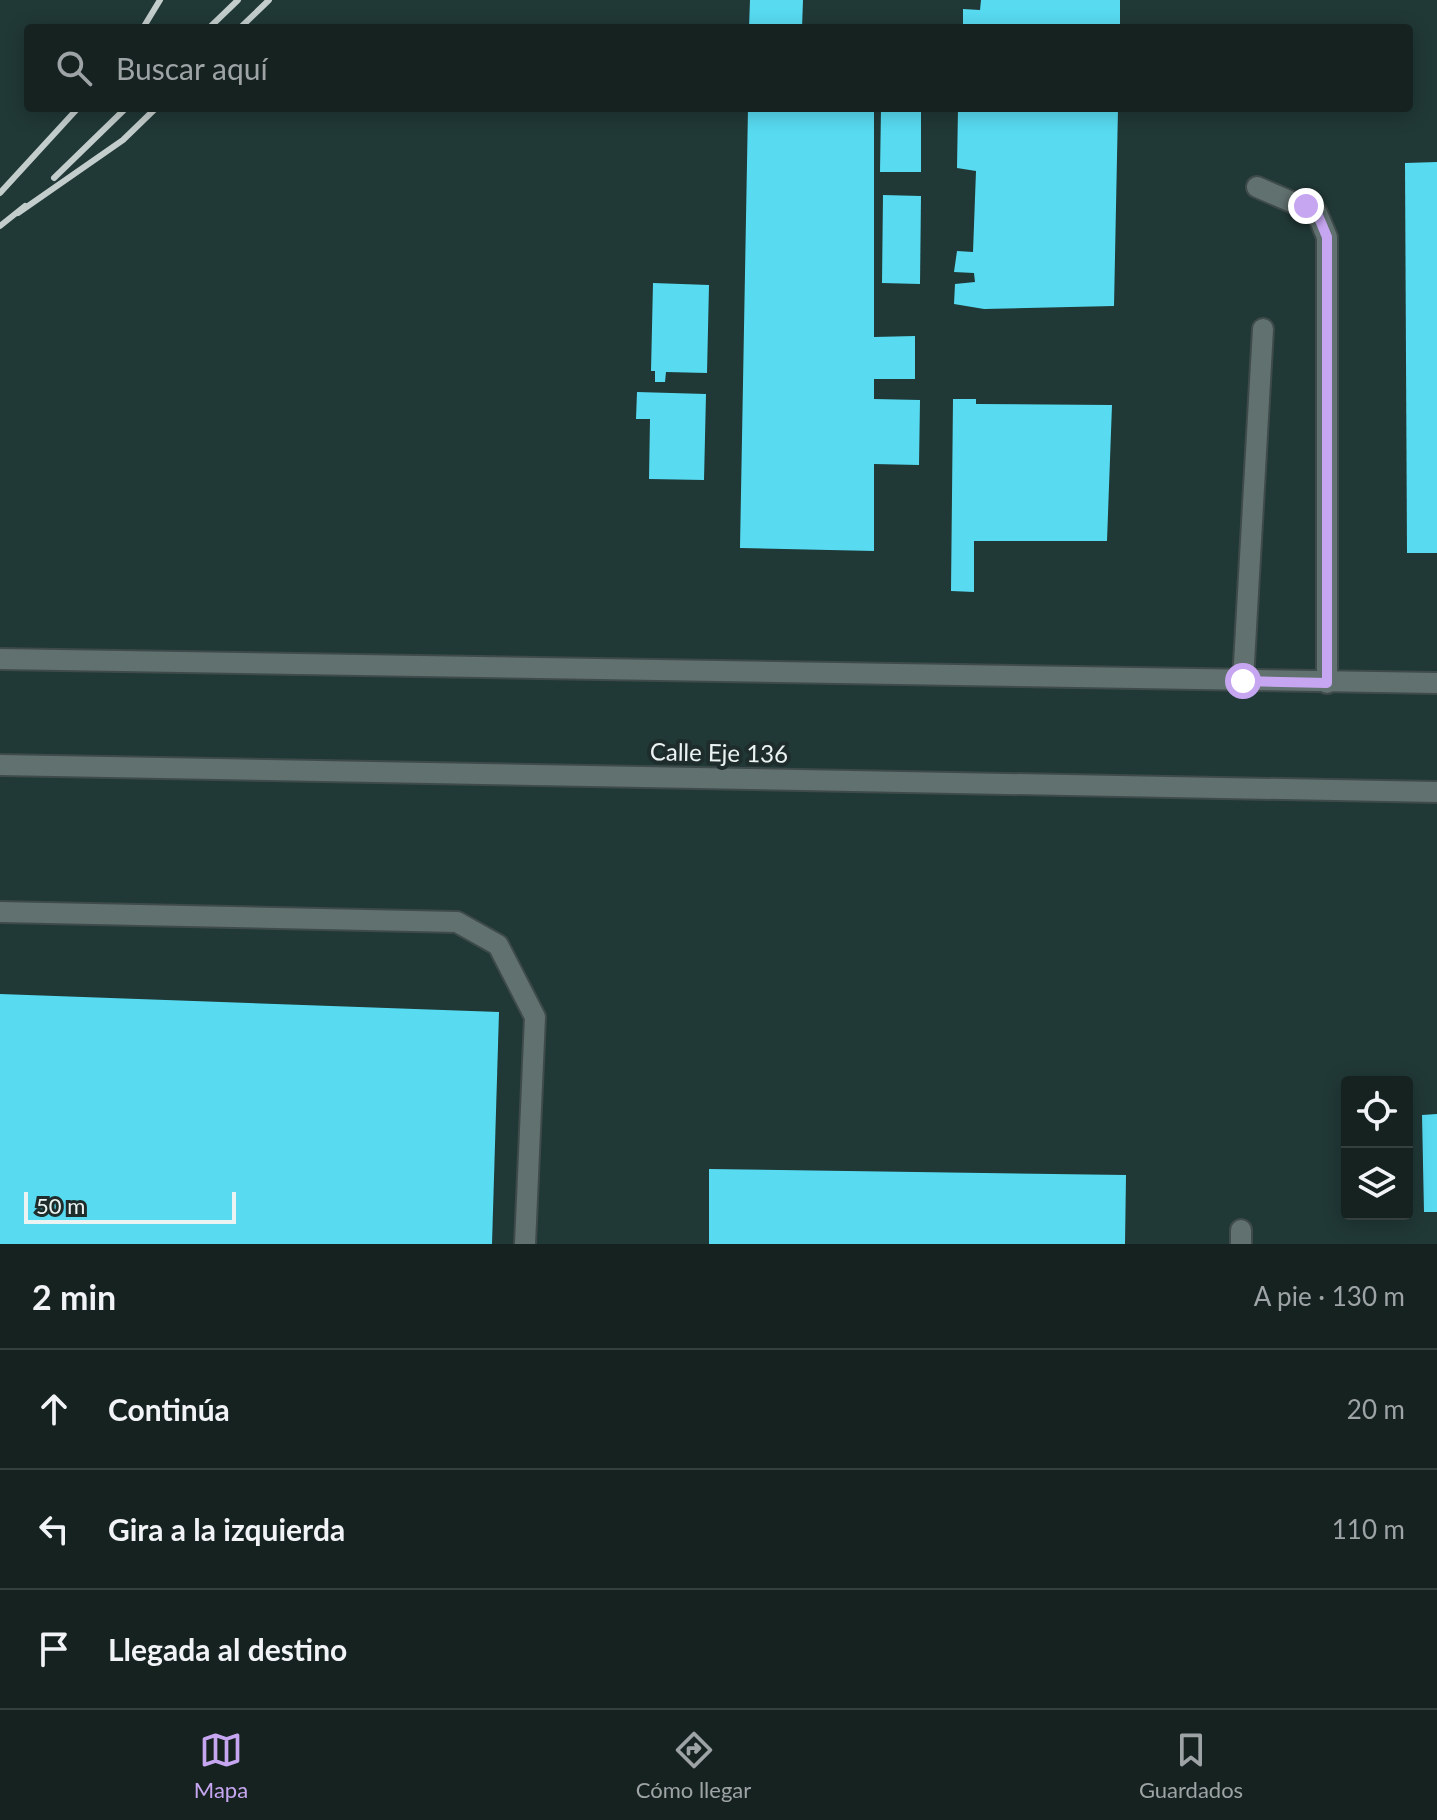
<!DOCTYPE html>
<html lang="es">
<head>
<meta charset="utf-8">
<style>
	body { margin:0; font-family:Lato,sans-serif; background:#232f2d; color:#f1f3f6 }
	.controls { position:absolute; right:24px; bottom:24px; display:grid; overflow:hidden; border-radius:8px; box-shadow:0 4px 20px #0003 }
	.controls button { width:72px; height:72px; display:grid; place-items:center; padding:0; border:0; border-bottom:2px solid #353f3e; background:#162220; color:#f1f3f6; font:40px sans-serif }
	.scale { position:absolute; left:24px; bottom:20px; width:212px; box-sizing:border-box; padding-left:8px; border:4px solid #ebf4f3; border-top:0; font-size:22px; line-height:28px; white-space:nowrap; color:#ebf4f3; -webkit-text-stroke:6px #1e2d2b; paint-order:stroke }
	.stop { position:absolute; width:24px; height:24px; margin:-18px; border:6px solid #c6a6f0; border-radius:50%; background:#fff }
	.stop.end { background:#c6a6f0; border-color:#fff; box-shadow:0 2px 8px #0008 }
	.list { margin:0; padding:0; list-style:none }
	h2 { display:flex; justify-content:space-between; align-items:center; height:104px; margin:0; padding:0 32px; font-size:34px }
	h2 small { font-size:26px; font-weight:400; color:#9ea4a5 }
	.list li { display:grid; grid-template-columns:52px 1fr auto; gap:24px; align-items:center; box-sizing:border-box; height:120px; padding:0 32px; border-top:2px solid #353f3e }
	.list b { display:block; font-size:30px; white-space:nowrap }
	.list em { font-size:26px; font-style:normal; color:#9ea4a5 }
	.icon { flex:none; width:44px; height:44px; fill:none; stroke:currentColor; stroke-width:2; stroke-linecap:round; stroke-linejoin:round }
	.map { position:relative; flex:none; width:1437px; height:1244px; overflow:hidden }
	.search { position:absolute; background:#162220; box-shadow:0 4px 20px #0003; left:24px; right:24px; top:24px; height:88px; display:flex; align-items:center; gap:20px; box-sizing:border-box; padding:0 28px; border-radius:8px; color:#9ea4a5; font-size:30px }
	.sheet { height:464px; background:#162220 }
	nav { display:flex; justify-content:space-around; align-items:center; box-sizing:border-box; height:112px; border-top:2px solid #353f3e; background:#162220; font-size:22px; color:#9ea4a5 }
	nav a { display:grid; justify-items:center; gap:4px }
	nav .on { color:#c6a6f0 }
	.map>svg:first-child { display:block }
</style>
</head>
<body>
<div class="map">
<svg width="1437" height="1244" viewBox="0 0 1437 1244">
	<rect width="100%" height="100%" fill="#1e2d2b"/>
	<path fill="#203836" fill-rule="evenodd" d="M 0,0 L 1437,0 L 1437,1244 L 0,1244 ZM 28,28 L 1409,28 L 1409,108 L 28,108 ZM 1347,1082 L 1407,1082 L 1407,1214 L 1347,1214 Z"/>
	<g fill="#58dbf1">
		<polygon points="750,0 803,0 802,28 749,28"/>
		<polygon points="981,0 1120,0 1120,28 963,28 963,9 980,10"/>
		<polygon points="748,108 874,108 874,337 915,336 915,379 874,379 874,399 920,400 919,465 874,464 874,551 740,548"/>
		<polygon points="881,108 921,108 921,172 880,172"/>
		<polygon points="958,108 1118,108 1114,306 984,309 954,304 955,284 975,282 974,273 954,272 957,251 973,252 976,171 957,168"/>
		<polygon points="1437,162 1437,553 1407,553 1405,163"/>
		<polygon points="883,195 921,196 920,284 882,283"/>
		<polygon points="653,283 709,285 707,373 666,372 665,382 655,382 655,371 651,371"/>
		<polygon points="637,392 706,394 704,480 649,479 650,419 636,419"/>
		<polygon points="953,399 976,399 976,404 1112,405 1107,541 974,541 974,592 951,591"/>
		<polygon points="0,994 499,1012 492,1244 0,1244"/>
		<polygon points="1437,1114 1437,1212 1424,1212 1422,1115"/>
		<polygon points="709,1169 1126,1175 1125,1244 709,1244"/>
	</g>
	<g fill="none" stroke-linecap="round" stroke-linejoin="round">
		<g stroke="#3e4b4a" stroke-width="24">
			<g id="minor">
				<polyline points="1257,187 1317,213 1327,237 1327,683"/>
				<polyline points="0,659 1437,683"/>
				<polyline points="1243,681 1263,329"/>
				<polyline points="0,765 1437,792"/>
				<polyline points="0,912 457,922 498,945 535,1017 525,1244"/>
				<polyline points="1241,1244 1241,1230"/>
			</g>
		</g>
		<use href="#minor" stroke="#61716f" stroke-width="20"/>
		<g stroke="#c3cdcc" stroke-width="6">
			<polyline points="143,28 160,0"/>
			<polyline points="209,28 238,0"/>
			<polyline points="240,28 269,0"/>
			<polyline points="54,178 126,108"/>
			<polyline points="0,193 78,108"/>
			<polyline points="18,213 123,140 156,108"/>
			<polyline points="0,226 25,206"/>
		</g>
	</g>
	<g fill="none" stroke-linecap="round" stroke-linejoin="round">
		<polyline stroke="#c6a6f0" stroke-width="10" points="1243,681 1327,683 1327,237 1317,213 1306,206"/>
	</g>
	<g text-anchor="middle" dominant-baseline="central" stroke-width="8" stroke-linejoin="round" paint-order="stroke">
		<g font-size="24" fill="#ebf4f3" stroke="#1e2d2b">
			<text transform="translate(719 752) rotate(1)">Calle Eje 136</text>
		</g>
	</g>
</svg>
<div class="controls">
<button><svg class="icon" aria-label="locate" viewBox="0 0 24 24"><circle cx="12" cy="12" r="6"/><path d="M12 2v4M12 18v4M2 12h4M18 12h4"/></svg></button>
<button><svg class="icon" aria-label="layers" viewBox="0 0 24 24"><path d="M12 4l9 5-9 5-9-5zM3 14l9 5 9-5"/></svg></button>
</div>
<div class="scale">50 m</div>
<div class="stop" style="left:1243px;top:681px"></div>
<div class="stop end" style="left:1306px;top:206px"></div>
<div class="search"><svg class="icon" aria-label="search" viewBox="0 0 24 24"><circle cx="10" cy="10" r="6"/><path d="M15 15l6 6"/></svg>Buscar aquí</div>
</div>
<section class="sheet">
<h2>2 min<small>A pie · 130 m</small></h2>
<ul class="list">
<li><svg class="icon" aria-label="ahead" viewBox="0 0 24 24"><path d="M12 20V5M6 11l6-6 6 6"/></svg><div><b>Continúa</b></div><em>20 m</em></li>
<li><svg class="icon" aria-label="left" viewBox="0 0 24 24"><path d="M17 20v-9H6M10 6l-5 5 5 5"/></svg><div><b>Gira a la izquierda</b></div><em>110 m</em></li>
<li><svg class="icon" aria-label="arrive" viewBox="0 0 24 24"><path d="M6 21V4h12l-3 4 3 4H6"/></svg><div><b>Llegada al destino</b></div></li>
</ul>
</section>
<nav>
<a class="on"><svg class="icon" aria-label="map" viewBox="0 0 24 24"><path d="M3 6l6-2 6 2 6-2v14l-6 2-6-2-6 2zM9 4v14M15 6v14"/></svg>Mapa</a>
<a><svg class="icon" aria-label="directions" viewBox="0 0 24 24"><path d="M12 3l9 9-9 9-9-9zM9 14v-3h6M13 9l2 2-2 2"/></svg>Cómo llegar</a>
<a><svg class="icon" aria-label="saved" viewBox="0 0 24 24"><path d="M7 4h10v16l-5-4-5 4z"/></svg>Guardados</a>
</nav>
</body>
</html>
